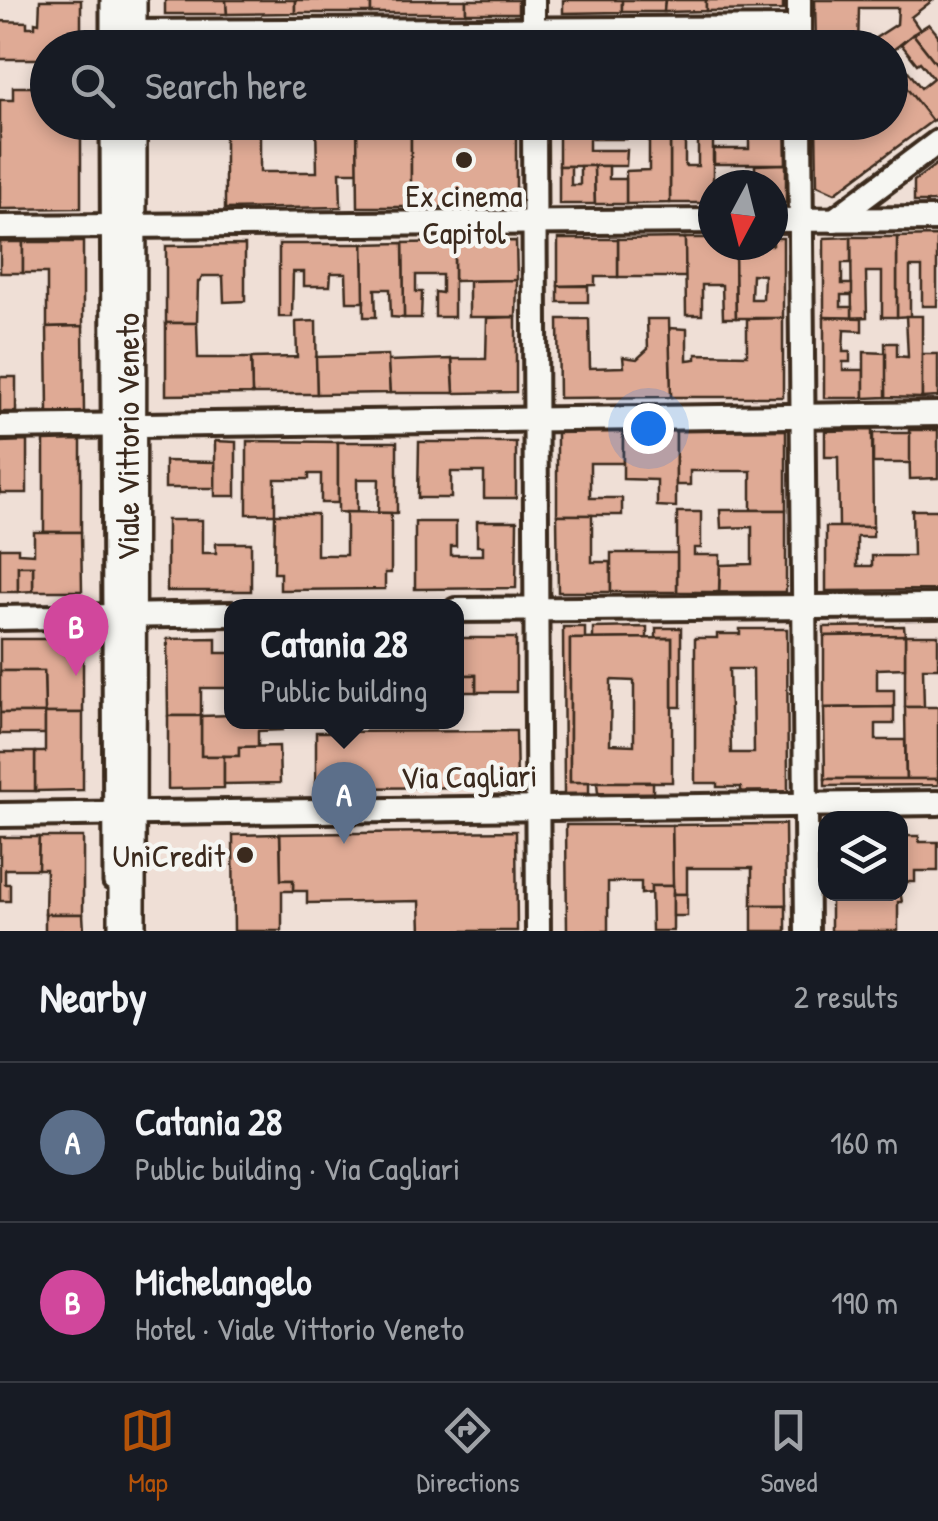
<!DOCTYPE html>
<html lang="en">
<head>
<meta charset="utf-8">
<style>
	body { margin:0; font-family:"Patrick Hand",sans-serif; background:#242831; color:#f1f3f6 }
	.controls { position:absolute; right:30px; bottom:30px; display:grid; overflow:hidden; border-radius:20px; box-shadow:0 5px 15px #0003 }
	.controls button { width:90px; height:90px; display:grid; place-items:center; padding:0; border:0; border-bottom:2px solid #363941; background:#171b24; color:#f1f3f6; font:50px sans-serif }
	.compass { position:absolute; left:698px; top:170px; width:90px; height:90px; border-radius:50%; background:#171b24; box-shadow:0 5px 15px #0003; rotate:187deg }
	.you { position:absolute; left:648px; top:428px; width:35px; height:35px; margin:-25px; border:8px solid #fff; border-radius:50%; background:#1a73e8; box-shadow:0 0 0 15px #1a73e833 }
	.badge { display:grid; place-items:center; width:65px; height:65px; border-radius:50%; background:#b45309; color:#fff; font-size:32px; font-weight:700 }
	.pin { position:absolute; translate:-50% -82px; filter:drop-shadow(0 2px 5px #0008) }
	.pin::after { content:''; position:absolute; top:52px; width:35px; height:30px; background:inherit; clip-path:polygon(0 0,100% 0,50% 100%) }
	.popup { position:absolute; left:224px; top:599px; width:240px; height:130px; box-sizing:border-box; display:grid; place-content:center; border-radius:20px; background:#171b24; filter:drop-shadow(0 2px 8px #0005); font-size:32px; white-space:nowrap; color:#9ea1a6 }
	.popup b { font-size:38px; color:#f1f3f6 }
	.popup::after { content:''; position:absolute; left:50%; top:100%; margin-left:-20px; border:20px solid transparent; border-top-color:#171b24 }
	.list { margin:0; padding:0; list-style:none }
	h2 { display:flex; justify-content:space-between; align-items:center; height:130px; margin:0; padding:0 40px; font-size:42px }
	h2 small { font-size:32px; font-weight:400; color:#9ea1a6 }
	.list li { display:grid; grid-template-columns:65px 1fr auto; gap:30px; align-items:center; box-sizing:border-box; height:160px; padding:0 40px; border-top:2px solid #363941 }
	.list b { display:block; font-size:38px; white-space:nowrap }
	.list p { margin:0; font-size:32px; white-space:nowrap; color:#9ea1a6 }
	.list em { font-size:32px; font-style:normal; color:#9ea1a6 }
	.icon { flex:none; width:55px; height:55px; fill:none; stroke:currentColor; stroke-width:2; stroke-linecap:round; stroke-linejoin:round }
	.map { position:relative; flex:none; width:938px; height:931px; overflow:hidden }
	.search { position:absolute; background:#171b24; box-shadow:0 5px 15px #0003; left:30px; right:30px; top:30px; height:110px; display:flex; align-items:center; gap:25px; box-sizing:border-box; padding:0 35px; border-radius:55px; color:#9ea1a6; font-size:38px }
	.sheet { height:450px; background:#171b24 }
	nav { display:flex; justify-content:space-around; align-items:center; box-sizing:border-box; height:140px; border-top:2px solid #363941; background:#171b24; font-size:28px; color:#9ea1a6 }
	nav a { display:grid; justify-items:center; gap:5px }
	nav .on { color:#b45309 }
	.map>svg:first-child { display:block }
</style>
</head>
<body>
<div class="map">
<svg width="938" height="931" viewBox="0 0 938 931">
	<rect width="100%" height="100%" fill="#efdfd6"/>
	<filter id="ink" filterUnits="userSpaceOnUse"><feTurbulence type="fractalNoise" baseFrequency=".01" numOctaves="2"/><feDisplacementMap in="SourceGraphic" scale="20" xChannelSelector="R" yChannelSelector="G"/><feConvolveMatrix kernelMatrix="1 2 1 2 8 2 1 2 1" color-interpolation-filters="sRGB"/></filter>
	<g filter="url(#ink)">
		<g fill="#dfaa95" stroke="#3b2a1e" stroke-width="2.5" fill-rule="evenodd">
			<polygon points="40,0 81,0 81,48 48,48 48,59 0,59 0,21 27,22 27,27 35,27 35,22 39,23"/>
			<polygon points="165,0 226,0 227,14 165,14"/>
			<polygon points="226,0 295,0 295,13 227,14"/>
			<rect x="295" y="0" width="76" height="13"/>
			<rect x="371" y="0" width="95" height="13"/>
			<rect x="466" y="0" width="52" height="13"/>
			<polygon points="622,0 622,12 563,13 563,0"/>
			<polygon points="622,0 665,0 664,12 622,12"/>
			<polygon points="665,0 706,0 706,11 664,12"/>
			<polygon points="706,0 783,0 783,10 706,11"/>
			<polygon points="815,0 933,0 911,17 920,30 890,52 890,48 860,48 897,24 898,8 859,8 858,48 816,48"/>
			<polygon points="929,24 938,35 938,66 913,34"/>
			<polygon points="913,34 938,66 938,117 932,121 899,79 908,71 921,88 933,78 920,62 917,64 901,44"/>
			<rect x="558" y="45" width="112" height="3"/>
			<rect x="670" y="45" width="114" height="3"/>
			<polygon points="905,86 932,121 835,193 817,185 816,122 890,122 890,96"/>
			<polygon points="13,87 48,87 48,122 81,122 81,208 0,209 0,100 13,100"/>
			<polygon points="225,122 260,122 260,172 317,172 316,122 357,122 358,172 340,172 341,207 225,209"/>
			<polygon points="357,122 411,122 411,207 358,207"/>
			<polygon points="743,122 785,122 786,164 714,164 714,149 749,149 749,128 743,128"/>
			<polygon points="559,123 626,123 626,139 589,139 589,150 627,150 626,166 559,166"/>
			<polygon points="411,127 516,127 516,203 511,207 411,207"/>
			<polygon points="698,128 713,128 713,203 670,203 670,132 685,131 685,166 698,166"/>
			<polygon points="649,132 670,132 670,203 626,204 626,171 649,170"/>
			<polygon points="938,163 938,202 914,202 914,181"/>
			<polygon points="786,164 786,203 773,203 773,185 755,185 755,165"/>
			<polygon points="559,166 571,166 571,185 580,185 580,166 594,166 595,204 559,204"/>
			<polygon points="594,166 609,166 609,179 626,179 626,204 595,204"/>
			<polygon points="937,236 937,306 922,306 922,267 910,267 910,316 897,317 897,237"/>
			<polygon points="851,237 897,237 897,317 882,317 882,272 866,272 867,317 852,318"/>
			<polygon points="851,237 851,263 842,263 842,284 852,284 852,295 841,295 841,307 852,307 852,318 824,317 824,238"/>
			<polygon points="685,238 686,277 618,277 618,239"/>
			<polygon points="685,238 713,238 713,245 735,245 736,318 723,318 722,285 702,285 702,315 686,315"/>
			<path d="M 773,238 L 783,238 L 783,318 L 736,318 L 735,245 L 773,245 ZM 752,274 L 764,275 L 763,299 L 751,299 Z"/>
			<polygon points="558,239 618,239 618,277 595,277 595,285 558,286"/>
			<polygon points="516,241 517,280 454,281 454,242"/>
			<rect x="0" y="242" width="23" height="31"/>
			<polygon points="23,242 83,242 83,326 47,327 47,273 23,273"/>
			<polygon points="454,242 454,317 435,317 435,292 442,293 442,275 416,275 416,292 422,292 421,318 404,318 403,243"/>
			<polygon points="403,243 404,318 391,317 390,289 375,289 376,317 364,317 363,244"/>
			<polygon points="279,244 363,244 364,302 347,302 346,273 331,273 330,286 304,286 304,272 293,272 292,317 279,317"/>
			<polygon points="245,245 245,301 224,302 223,276 204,276 198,282 197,323 166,323 166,246"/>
			<polygon points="517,280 516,317 469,317 469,281"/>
			<rect x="558" y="286" width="30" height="16"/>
			<polygon points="906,316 922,316 922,398 886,397 885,343 897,343 897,356 908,357"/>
			<polygon points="516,317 516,392 454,393 452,359 486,359 487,318"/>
			<polygon points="824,317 862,318 862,331 844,330 843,352 850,352 850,362 843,362 843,370 864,370 864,398 824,398"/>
			<polygon points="783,318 783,397 671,397 669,328 687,329 687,360 696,359 696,354 747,355 747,319"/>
			<polygon points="558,319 589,319 590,368 624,367 623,357 637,359 648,349 647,319 669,319 671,397 559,398"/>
			<polygon points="316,321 317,394 252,394 251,358 297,357 296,322"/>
			<polygon points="166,323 197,323 198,358 251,358 252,394 166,395"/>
			<polygon points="83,326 84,413 48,412 47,327"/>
			<polygon points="864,352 886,353 886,397 864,398"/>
			<polygon points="922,354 938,354 938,397 922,398"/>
			<polygon points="388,355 390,393 317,394 316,357"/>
			<polygon points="452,359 454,393 390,393 388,361"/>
			<rect x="0" y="377" width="16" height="35"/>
			<polygon points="557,430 623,430 623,463 590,463 590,498 622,498 622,515 557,515"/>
			<polygon points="623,430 676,430 676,507 657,506 657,480 623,479"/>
			<polygon points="676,430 786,430 786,510 751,510 751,471 690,471 690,485 676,485"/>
			<polygon points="872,430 873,527 839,527 838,457 825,457 825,431"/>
			<polygon points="909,430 938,430 938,478 910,479"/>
			<rect x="873" y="433" width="37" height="30"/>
			<polygon points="81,440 81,532 44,532 44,441"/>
			<polygon points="27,441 27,493 0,493 0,442"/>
			<polygon points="215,441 236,442 236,496 215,496"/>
			<polygon points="247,441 338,442 338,503 321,503 321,474 309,474 309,479 275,479 275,514 247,514"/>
			<polygon points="338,442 397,442 397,513 378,513 379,479 357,479 357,513 338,512"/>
			<polygon points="419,442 516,442 516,498 484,498 484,472 451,472 451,498 418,498"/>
			<polygon points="165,461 215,462 215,488 165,488"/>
			<polygon points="720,510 786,510 786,592 719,592 720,565 752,564 752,527 721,528"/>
			<polygon points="912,510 938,510 938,590 826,591 826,527 873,527 873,537 857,537 857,566 872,566 872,556 913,556"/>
			<polygon points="346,512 391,513 391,573 385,573 385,589 280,590 280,573 274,573 275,514 317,514 317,555 346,555"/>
			<polygon points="677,512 701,512 701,548 694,548 694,555 720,555 719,592 677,592"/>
			<polygon points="557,515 592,515 592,562 611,562 611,592 558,592"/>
			<polygon points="167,520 202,520 202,553 216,553 216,543 251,543 251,591 167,591"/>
			<polygon points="477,521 517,521 516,588 415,589 415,522 456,522 456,546 451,546 451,555 483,555 483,546 477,546"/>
			<polygon points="34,532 81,532 82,591 33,591 33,566 18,566 18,592 0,592 0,548 18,548 18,553 34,554"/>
			<rect x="611" y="553" width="66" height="39"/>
			<polygon points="18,566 33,566 33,591 18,592"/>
			<polygon points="904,626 905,635 824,636 824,627"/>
			<polygon points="563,627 585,627 585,639 570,639 570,782 589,782 589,794 564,794"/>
			<polygon points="647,627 647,638 593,639 593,628"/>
			<polygon points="656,628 681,628 681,707 672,707 672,638 656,638"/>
			<path d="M 740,629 L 787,629 L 788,792 L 741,792 L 741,787 L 717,787 L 717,783 L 695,783 L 695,638 L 717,638 L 717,634 L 740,634 ZM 729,669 L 753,669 L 754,753 L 731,753 Z"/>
			<polygon points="905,635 938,635 938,668 923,668 924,707 905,707"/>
			<polygon points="905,635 905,668 877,669 877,690 894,690 894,707 824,708 824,636"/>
			<polygon points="216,638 216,653 232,653 232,688 201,688 201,716 168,716 167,639"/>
			<polygon points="456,638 516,638 516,692 476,692 476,675 456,675"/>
			<path d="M 672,638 L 672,782 L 570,782 L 570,639 ZM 611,680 L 634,681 L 634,745 L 610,744 Z"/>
			<polygon points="0,639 83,639 83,713 45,713 44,671 0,671"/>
			<polygon points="0,671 44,671 45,713 0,713"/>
			<rect x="456" y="675" width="20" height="17"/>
			<polygon points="894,707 894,724 876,724 876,740 905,740 906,779 825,779 824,708"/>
			<polygon points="905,707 938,707 938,779 906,779"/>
			<rect x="0" y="713" width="45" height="21"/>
			<polygon points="45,713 83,713 83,790 35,791 35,752 45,752"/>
			<polygon points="232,715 232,722 282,722 282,730 258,731 258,747 239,747 239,756 201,756 201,716"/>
			<polygon points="168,716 201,716 201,756 224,756 224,788 168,789"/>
			<polygon points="516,731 517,787 316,788 316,732"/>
			<polygon points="279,746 280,783 224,784 224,756 239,756 239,747"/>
			<rect x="0" y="752" width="35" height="39"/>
			<polygon points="825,779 938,779 938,785 825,786"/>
			<polygon points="597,782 653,782 653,793 598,793"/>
			<polygon points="785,824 786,905 752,905 752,868 687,868 687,894 673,894 672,825"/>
			<polygon points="566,825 672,825 673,886 651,886 651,893 641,894 641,882 608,882 608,931 567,931"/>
			<polygon points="516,831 517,931 421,931 420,901 307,903 307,891 293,891 293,880 281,880 280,834"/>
			<polygon points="280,834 281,880 293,880 293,891 282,891 282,931 234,931 233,835"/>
			<polygon points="903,836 919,836 919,842 938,842 938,871 915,871 915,882 900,882 900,848 903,848"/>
			<polygon points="0,837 39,837 38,869 5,869 5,884 10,884 10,901 0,901"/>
			<polygon points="39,837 83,837 83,914 45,914 46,869 38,869"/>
			<polygon points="651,886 673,886 673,931 652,931"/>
			<polygon points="900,891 902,902 898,902 898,931 831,931 831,894 900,894"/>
			<rect x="673" y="894" width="14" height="22"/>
			<rect x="752" y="905" width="34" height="26"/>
			<polygon points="45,914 83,914 84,931 45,931"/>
		</g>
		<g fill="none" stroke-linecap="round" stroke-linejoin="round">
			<g stroke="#3b2a1e" stroke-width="19">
				<g id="lane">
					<polyline points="107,0 107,48"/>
					<polyline points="107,122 110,883"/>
				</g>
			</g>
			<g stroke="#3b2a1e" stroke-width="30">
				<g id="street">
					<polyline points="533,0 533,48"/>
					<polyline points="799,0 799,48"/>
					<polyline points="128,32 799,28"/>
					<polyline points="534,122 538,931"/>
					<polyline points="800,122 807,931"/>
					<polyline points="773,220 938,219"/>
					<polyline points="834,220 938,142"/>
					<polyline points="0,227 713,221"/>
					<polyline points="0,427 938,414"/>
					<polyline points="456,610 938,606"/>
					<polyline points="0,618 232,614"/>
					<polyline points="0,815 938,803"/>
				</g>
			</g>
			<g stroke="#3b2a1e" stroke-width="42">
				<g id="primary">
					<polyline points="128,48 128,0"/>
					<polyline points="127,931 128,122"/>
				</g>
			</g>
			<use href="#lane" stroke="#f6f6f2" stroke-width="11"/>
			<use href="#street" stroke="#f6f6f2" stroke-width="22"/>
			<use href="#primary" stroke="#f6f6f2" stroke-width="35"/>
		</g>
	</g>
	<g fill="#3b2a1e" stroke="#f6f6f2" stroke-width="4">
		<circle cx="464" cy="160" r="10"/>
		<circle cx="245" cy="855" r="10"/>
	</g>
	<g text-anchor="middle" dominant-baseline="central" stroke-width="9" stroke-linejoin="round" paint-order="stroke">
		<g font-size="32" fill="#3b2a1e" stroke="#f6f6f2">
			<text x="464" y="195">Ex cinema<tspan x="464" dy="37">Capitol</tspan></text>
			<text x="225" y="855" text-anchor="end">UniCredit</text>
		</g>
		<g font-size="32" fill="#3b2a1e" stroke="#f6f6f2">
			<text transform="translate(127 437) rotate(-90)">Viale Vittorio Veneto</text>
			<text transform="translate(469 776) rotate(-1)">Via Cagliari</text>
		</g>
	</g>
</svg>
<div class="controls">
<button><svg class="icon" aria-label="layers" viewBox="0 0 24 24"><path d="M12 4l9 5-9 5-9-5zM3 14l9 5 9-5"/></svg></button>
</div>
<svg class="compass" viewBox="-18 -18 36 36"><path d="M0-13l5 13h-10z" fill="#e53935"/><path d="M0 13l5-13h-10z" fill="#9ea1a6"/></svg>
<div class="you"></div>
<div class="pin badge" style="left:344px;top:844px;background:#5c6f8a">A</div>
<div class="popup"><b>Catania 28</b>Public building</div>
<div class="pin badge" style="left:76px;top:676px;background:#d1479c">B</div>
<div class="search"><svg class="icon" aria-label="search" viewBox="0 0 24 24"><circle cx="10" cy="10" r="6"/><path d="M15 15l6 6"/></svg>Search here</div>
</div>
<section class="sheet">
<h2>Nearby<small>2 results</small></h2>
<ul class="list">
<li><span class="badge" style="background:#5c6f8a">A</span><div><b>Catania 28</b><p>Public building · Via Cagliari</p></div><em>160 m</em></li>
<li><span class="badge" style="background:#d1479c">B</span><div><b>Michelangelo</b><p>Hotel · Viale Vittorio Veneto</p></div><em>190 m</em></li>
</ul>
</section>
<nav>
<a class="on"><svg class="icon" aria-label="map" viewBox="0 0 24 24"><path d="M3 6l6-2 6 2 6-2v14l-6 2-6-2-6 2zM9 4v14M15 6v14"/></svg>Map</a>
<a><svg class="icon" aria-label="directions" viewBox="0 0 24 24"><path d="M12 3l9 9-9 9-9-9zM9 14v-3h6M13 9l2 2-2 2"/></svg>Directions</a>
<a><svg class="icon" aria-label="saved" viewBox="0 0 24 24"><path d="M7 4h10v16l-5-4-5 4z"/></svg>Saved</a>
</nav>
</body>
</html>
